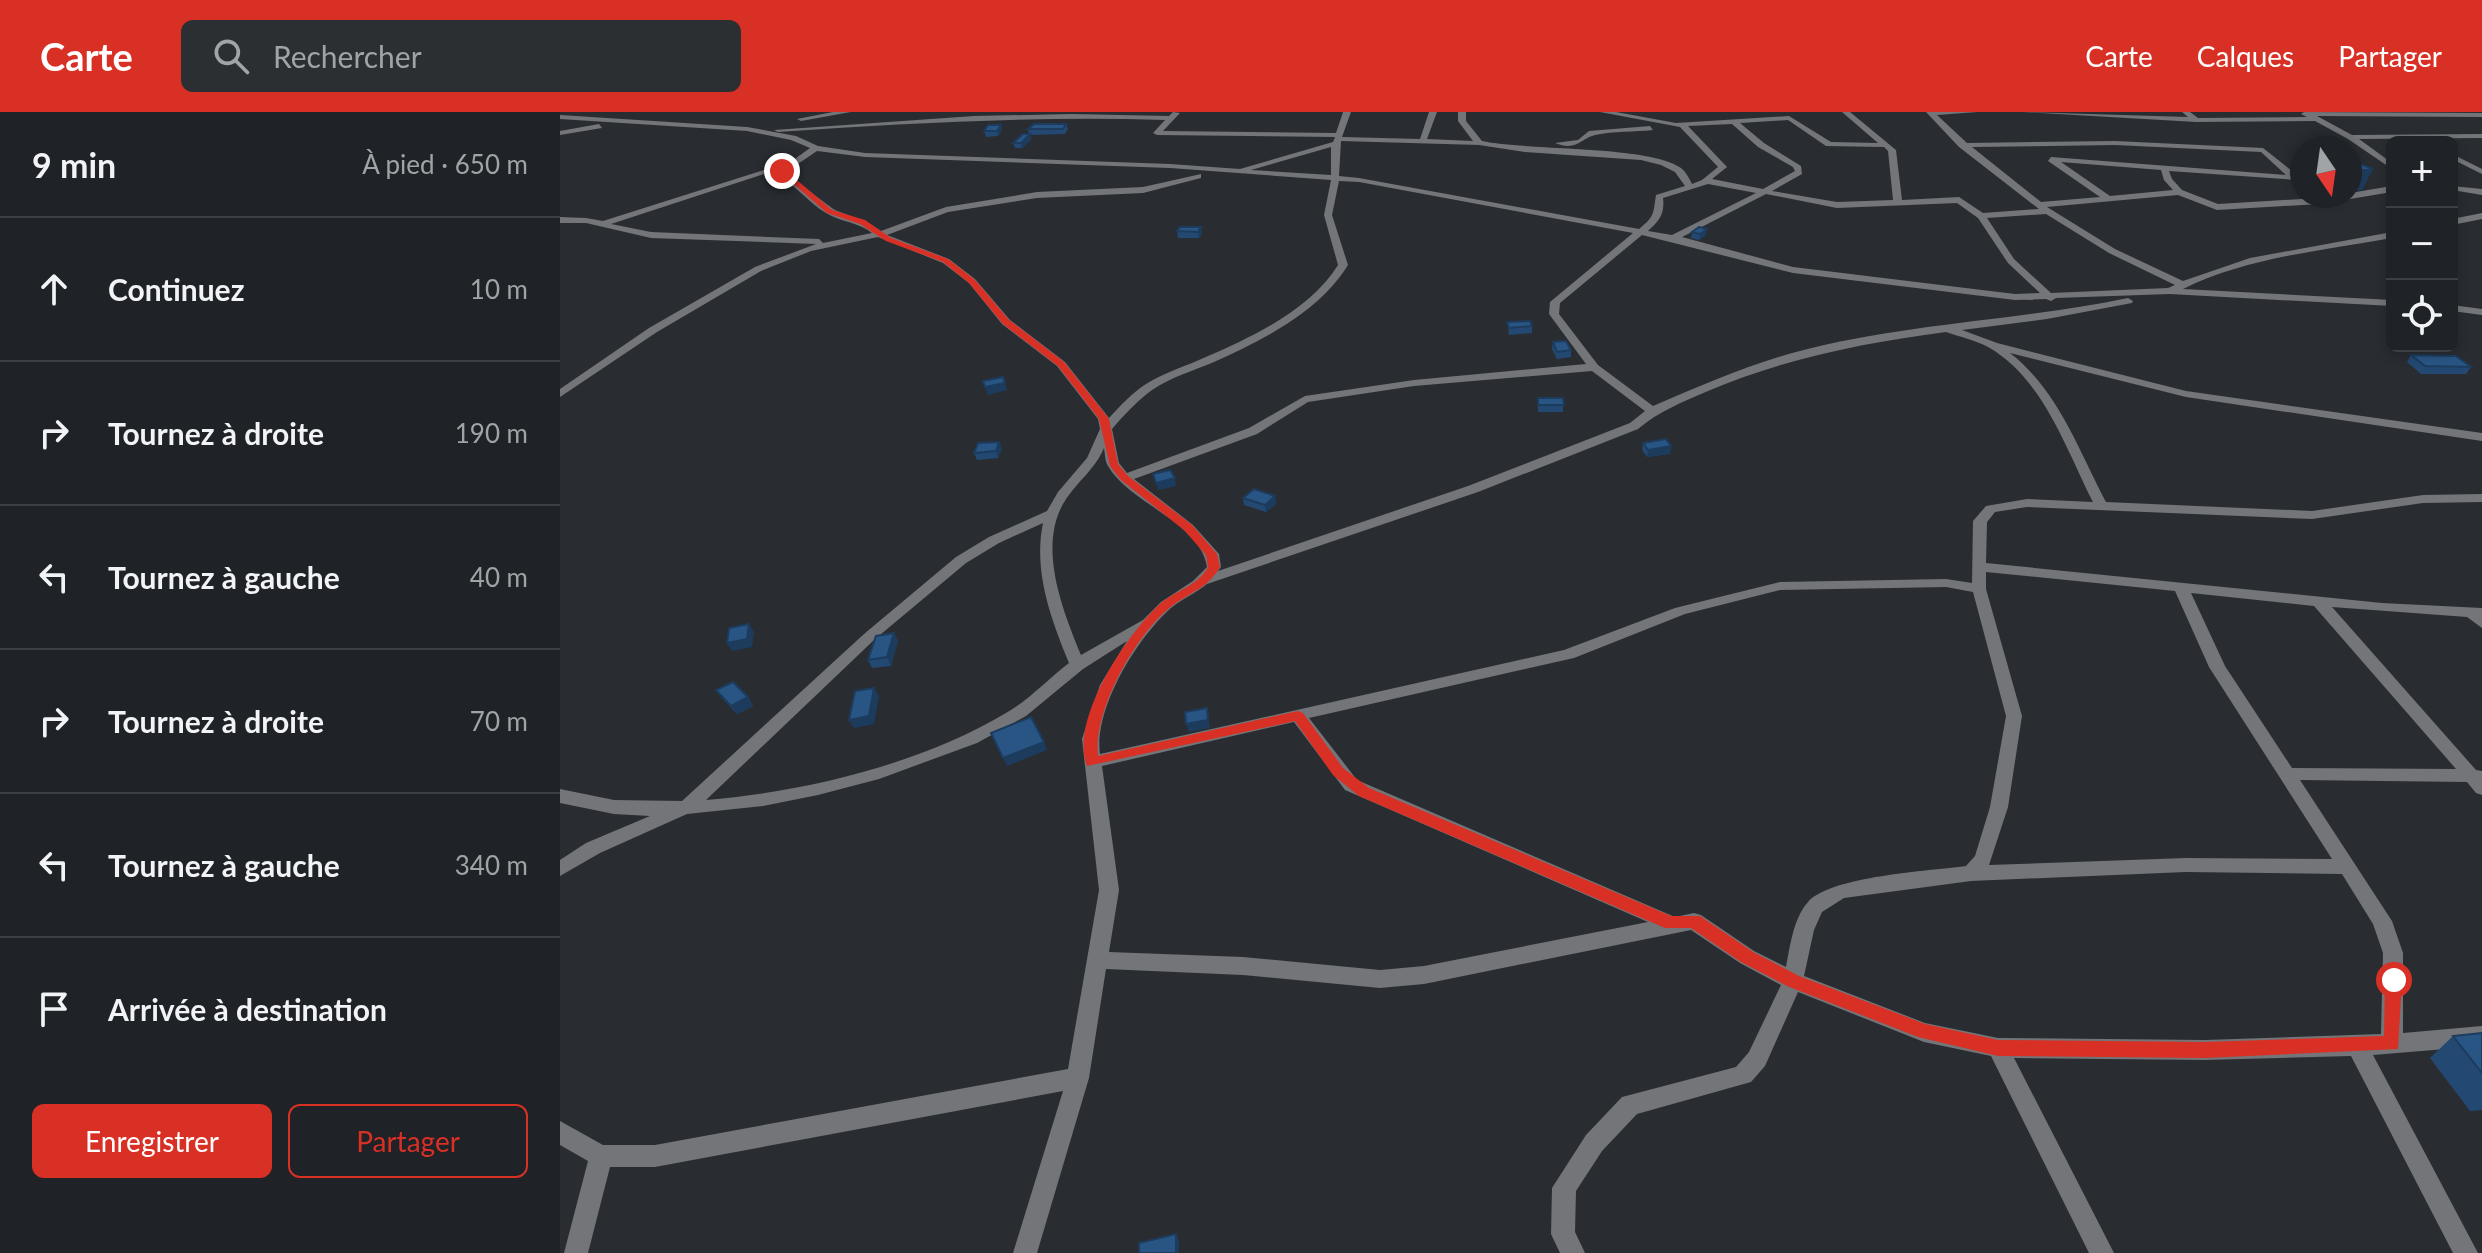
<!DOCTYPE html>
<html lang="fr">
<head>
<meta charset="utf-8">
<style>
	body { margin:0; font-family:Lato,sans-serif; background:#2c2f32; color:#f1f3f6 }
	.controls { position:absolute; right:24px; top:24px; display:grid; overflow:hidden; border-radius:12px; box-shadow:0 4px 12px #0003 }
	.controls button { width:72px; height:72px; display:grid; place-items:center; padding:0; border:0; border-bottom:2px solid #3c3f43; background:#1f2226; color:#f1f3f6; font:40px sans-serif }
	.compass { position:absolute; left:1730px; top:24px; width:72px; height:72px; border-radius:50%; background:#1f2226; box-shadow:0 4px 12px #0003; rotate:167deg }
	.stop { position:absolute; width:24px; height:24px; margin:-18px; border:6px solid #d93025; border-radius:50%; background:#fff }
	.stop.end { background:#d93025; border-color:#fff; box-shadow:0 2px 8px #0008 }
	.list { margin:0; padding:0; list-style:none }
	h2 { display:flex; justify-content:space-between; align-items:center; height:104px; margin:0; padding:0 32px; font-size:34px }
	h2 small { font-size:26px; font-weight:400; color:#a1a4a7 }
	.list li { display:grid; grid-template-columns:52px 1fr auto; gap:24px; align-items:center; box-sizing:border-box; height:144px; padding:0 32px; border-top:2px solid #3c3f43 }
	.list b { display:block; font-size:30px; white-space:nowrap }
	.list em { font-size:26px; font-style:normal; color:#a1a4a7 }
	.actions { display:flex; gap:16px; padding:24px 32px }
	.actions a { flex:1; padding:18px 0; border:2px solid #d93025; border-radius:12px; text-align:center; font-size:28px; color:#d93025 }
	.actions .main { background:#d93025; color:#fff }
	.icon { flex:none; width:44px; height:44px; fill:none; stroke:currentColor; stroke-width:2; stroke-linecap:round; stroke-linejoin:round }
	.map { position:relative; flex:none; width:1922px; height:1141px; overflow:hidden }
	header { display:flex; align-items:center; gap:48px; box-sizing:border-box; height:112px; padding:0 40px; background:#d93025; color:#fff }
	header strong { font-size:38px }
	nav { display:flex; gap:44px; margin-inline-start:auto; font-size:28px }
	.search { width:560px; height:72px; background:#2c2f32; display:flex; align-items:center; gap:20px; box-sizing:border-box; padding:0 28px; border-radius:12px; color:#a1a4a7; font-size:30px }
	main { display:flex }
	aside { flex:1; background:#1f2226 }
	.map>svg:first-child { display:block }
</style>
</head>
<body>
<header>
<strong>Carte</strong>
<div class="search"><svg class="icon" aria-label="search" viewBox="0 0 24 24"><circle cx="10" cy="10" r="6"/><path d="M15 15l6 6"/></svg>Rechercher</div>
<nav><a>Carte</a><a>Calques</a><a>Partager</a></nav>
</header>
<main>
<aside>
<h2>9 min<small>À pied · 650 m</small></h2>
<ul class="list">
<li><svg class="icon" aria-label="ahead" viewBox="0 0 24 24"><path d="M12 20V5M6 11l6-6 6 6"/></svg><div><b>Continuez</b></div><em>10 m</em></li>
<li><svg class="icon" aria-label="right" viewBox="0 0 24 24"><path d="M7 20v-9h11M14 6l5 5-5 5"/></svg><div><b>Tournez à droite</b></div><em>190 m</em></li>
<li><svg class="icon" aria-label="left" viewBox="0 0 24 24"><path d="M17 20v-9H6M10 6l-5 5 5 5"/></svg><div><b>Tournez à gauche</b></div><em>40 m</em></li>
<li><svg class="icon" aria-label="right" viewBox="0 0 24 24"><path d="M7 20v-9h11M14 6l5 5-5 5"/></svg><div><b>Tournez à droite</b></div><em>70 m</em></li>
<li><svg class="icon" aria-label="left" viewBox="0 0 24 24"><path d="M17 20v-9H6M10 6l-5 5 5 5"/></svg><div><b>Tournez à gauche</b></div><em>340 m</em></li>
<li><svg class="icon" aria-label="arrive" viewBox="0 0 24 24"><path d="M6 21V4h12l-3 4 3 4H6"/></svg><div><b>Arrivée à destination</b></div></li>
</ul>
<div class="actions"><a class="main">Enregistrer</a><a>Partager</a></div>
</aside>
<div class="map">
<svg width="1922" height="1141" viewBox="0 0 1922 1141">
	<rect width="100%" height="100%" fill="#292d32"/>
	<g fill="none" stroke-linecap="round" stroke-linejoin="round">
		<g fill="#737578" fill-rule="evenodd">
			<polygon points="273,0 291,0 241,9 237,7"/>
			<path d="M 613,0 L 620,1 L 603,19 L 776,21 L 783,0 L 791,0 L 782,25 L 860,27 L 869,0 L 877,0 L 867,27 L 913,29 L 898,9 L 898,0 L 906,0 L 906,9 L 922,29 C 968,39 1089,33 1121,56 C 1126,60 1129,66 1132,72 L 1142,68 L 1158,55 L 1120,15 L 1040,0 L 1056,0 L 1116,11 L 1229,4 L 1271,30 L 1318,31 L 1282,0 L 1290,0 L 1336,38 L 1342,88 L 1399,85 L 1423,101 L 1479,97 L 1399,35 L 1366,0 L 1418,0 L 1377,3 L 1407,31 L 1555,29 L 1703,36 L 1741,66 L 1737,68 L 1609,59 L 1612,67 L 1622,78 L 1658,92 L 1790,84 L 1790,81 L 1832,74 L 1832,80 L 1760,92 L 1657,98 L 1618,83 L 1487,95 L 1555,137 L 1623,169 L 1690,146 L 1832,120 L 1832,126 C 1761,139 1688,145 1623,177 L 1832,188 L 1832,194 L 1610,182 L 1496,186 L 1491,189 L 1486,187 L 1455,188 L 1233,161 L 1082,123 L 1000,191 L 999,202 L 1038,253 L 1093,294 C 1140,274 1187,253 1236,240 C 1345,211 1458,209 1568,186 L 1573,189 L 1572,191 L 1487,207 L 1402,218 L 1437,231 L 1626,279 L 1922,321 L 1922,329 L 1626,285 L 1450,241 C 1498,278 1519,339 1546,390 L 1752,399 L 1863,383 L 1922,382 L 1922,390 L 1863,391 L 1752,407 L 1467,395 L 1435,400 L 1427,410 L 1426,451 L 1822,491 L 1922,496 L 1922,516 L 1907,505 L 1772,495 L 1916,658 L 1922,659 L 1922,683 L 1916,681 L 1907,670 L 1740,668 L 1832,809 L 1843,841 L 1843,921 L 1922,914 L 1922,934 L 1813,943 L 1918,1141 L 1893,1141 L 1791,944 L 1645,948 L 1454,946 L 1554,1141 L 1529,1141 L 1431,944 L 1364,930 L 1238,880 L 1205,954 L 1191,970 L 1077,1002 L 1042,1039 L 1016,1079 L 1015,1120 L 1025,1141 L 1000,1141 L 991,1122 L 992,1076 L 1026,1023 L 1062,985 L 1176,955 L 1189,940 L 1221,873 L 1180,851 L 1131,818 L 864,872 L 820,876 L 683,863 L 546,857 L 529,966 L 477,1141 L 453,1141 L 503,979 L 95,1055 L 50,1055 L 28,1141 L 4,1141 L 28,1049 L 0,1033 L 0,1009 L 43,1033 L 95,1033 L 508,957 L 539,778 L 522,627 L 540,573 L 567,529 L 523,557 L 466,604 L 417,631 L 319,667 L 258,683 L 203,694 L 127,702 L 40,741 L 0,764 L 0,748 L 26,731 L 90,704 L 54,702 L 0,691 L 0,677 L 54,688 L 122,689 L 304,522 L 396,445 L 429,425 L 487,399 L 498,380 L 527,346 L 540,317 L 538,307 L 497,254 L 442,212 L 409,171 L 383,151 L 318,125 L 251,139 L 201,159 L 97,220 L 0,285 L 0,277 L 89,216 L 195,155 L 256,132 L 91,126 L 26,111 L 0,111 L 0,105 L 26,106 L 43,109 L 232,49 L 250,36 L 231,28 L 187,19 L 0,7 L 0,3 L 187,15 L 236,24 L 258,34 L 305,41 L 610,52 L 680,57 L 773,30 L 775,25 L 597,23 L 593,21 L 605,8 C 476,4 347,11 218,20 L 214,18 L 414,4 L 512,2 L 609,4 ZM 1228,8 L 1266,34 L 1324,35 L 1328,39 L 1333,88 L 1277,90 L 1212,79 L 1242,62 L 1241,54 L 1204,31 L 1180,11 ZM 1172,12 L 1198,35 L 1233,55 L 1235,59 L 1203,77 L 1152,67 L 1167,55 L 1128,14 ZM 781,29 L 919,33 L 965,40 L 1081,48 L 1101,53 L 1115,60 L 1125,74 L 1096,83 C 1093,102 1095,104 1079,117 L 799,66 L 779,64 ZM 1555,33 L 1701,40 L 1726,63 L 1491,45 L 1488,49 L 1540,85 L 1481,90 L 1412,35 ZM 771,35 L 771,63 L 691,58 ZM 257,39 L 305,45 L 610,56 L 771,68 L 764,103 L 778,153 C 751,197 694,224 648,244 C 627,254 605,260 586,272 C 572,281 560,294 549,306 L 505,250 L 450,208 L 415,167 L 389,147 L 327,123 L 388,100 L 477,86 L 583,81 L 641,66 L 641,62 L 583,75 L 477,80 L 386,95 L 321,119 C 306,108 292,105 275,98 C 271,96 230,64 226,60 ZM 1501,50 L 1601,58 L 1604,68 L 1613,78 L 1550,84 ZM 219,57 L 221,66 C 238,75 250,92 266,101 C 281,110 298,110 312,121 L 263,131 L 259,127 L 91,120 L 51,112 ZM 779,69 L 799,70 L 1073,121 L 990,190 L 989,202 L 1026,252 L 854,268 L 745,284 L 689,316 L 567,361 L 559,351 L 552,317 C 564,303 577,289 592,278 C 611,265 633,259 654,250 C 703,228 759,200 788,153 L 772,103 ZM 1148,72 L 1196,81 L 1112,123 L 1088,119 C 1099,109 1105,102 1103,86 ZM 1206,82 L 1277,96 L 1397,91 L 1418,106 L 1448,151 L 1480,181 L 1455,182 L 1233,155 L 1122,125 ZM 1486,102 L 1549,141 L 1615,173 L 1608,176 L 1491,181 L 1454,147 L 1427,106 ZM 1386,220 C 1400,225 1415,228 1428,235 C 1483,266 1506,337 1533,390 L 1467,387 L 1426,394 L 1413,409 L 1412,471 L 1386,467 L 1220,470 L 1115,496 L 1004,538 L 540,642 C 534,596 577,526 611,496 C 622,487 636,481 647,472 L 918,380 L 1078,317 C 1099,299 1123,290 1148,279 C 1225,246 1304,231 1386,220 ZM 1032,259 L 1085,299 L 1070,311 L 908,374 L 658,459 L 661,455 L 659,442 L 633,413 L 574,367 L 697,322 L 748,290 L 854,274 ZM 544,336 C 545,342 545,349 548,354 C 569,391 641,411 647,455 L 633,469 L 601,490 L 583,508 L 521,543 C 503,499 478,437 503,392 C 515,371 535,358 544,336 ZM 483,411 C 473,459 491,507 509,551 C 488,567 469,588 446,601 C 361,652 244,680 146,688 L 314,528 L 406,451 L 439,431 ZM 1426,460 L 1615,479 L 1649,555 L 1772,747 L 1626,746 L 1429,753 L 1448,695 L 1462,604 L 1426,477 ZM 1386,475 L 1413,480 L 1446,604 L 1430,695 L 1415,744 L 1406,754 C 1369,759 1271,764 1248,790 C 1233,807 1230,835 1226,855 L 1194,839 L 1141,803 L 1134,801 L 1115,805 L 797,668 L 749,606 L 1014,546 L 1125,502 L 1220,478 ZM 1631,481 L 1754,494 L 1896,657 L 1732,656 L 1665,554 ZM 734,610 L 785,678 L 1088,810 L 864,854 L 820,858 L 683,845 L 549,840 L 559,778 L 542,654 ZM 1626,760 L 1782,762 L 1813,812 L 1823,841 L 1821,922 L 1645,928 L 1438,926 L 1365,911 L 1244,864 L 1254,818 L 1262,800 L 1284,786 L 1411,769 Z"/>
			<polygon points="1463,0 1628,5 1622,0 1630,0 1638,6 1747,5 1741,2 1744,0 1922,1 1922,5 1757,4 1792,23 1922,22 1922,26 1799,27 1832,51 1832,57 1788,27 1755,9 1636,10"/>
			<polygon points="39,12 42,16 0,23 0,19"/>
			<path d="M 1090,14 L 1093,18 C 1074,20 1054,19 1035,23 C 1021,26 1017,40 995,31 L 1018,28 L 1029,19 Z"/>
			<polygon points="1892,42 1922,57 1922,62 1892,47"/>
			<polygon points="1892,74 1922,77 1922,83 1892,78"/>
			<polygon points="1922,101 1922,107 1892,113 1892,107"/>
			<polygon points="1892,193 1922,197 1922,203 1892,199"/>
		</g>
	</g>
	<g fill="#234972">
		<polygon points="506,12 508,17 505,22 470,23 471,28 462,36 455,36 453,31 469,22 468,17"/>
		<polygon points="442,18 438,24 426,25 424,19"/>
		<polygon points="620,115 642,121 639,126 618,126 617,119"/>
		<polygon points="1132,120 1146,123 1139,128 1131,126"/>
		<polygon points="947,210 972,214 972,221 949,223"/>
		<polygon points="993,230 1011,238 1011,245 997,247 992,237"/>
		<polygon points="1851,243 1911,255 1906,262 1861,262 1847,250"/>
		<rect x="978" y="286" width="25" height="14"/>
		<polygon points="439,330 442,337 438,346 417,348 414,341"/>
		<polygon points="1083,331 1111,334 1110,342 1087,345 1082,338"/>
		<polygon points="715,384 716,392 706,400 684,393 683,386"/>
		<polygon points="334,521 338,529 331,554 312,556 308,548"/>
		<polygon points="156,578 188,585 193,594 177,602 162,586"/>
		<polygon points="1922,921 1922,998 1910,999 1870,946 1893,924"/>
	</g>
	<g fill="#1d3c5d">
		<polygon points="441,13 442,18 438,24 437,19"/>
		<polygon points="470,22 471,28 462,36 461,31"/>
		<polygon points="1813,57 1802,78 1790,80 1790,60"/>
		<polygon points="641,115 642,121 639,126 638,120"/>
		<polygon points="1147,117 1146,123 1139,128 1140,122"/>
		<polygon points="445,271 447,278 428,283 425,275"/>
		<polygon points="439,330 442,337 438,346 436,339"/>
		<polygon points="1111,334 1110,342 1087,345 1088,338"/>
		<polygon points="615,366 616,374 598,378 596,371"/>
		<polygon points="715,384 716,392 706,400 705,393"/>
		<polygon points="189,512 194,520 192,535 172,539 167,531"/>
		<polygon points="334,521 338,529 331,554 327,545"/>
		<polygon points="314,576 319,584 314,612 294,616 289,608"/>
		<polygon points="188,585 193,594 177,602 171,594"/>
		<polygon points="647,596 650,616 629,620 626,612"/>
		<polygon points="484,630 487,638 447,654 443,646"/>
		<polygon points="616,1122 619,1129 619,1141 616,1141"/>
	</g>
	<g fill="#295585" stroke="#1d3c5d" stroke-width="2">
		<polygon points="474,12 506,12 503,17 468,17"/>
		<polygon points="428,13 441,13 437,19 424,19"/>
		<polygon points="463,22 470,22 461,31 453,31"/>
		<polygon points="1795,50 1813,57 1790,60 1790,51"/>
		<polygon points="620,115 641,115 638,120 617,119"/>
		<polygon points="1139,115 1147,117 1140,122 1132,120"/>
		<polygon points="970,209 972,214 949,216 947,210"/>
		<polygon points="1006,229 1011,238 997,240 993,230"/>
		<polygon points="1851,243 1896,244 1911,255 1865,254"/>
		<polygon points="443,265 445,271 425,275 423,269"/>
		<polygon points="978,286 1003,286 1004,293 978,293"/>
		<polygon points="1106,327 1111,334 1088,338 1083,331"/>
		<polygon points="439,330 436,339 414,341 418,331"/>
		<polygon points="610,358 615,366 596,371 593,362"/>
		<polygon points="694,377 715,384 705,393 683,386"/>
		<polygon points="189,512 187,527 167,531 169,516"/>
		<polygon points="334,521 327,545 308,548 316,524"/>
		<polygon points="173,570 188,585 171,594 156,578"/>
		<polygon points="314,576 309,604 289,608 295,579"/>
		<polygon points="647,596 648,608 626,612 625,600"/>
		<polygon points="471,605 484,630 443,646 431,621"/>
		<polygon points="1922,921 1922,961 1893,924"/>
		<polygon points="616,1122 616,1141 579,1141 579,1131"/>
	</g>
	<path fill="#d93025" d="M 224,57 L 272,98 L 305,108 L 331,126 L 388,147 L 415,168 L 449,208 L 504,250 L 549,307 L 558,352 L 568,364 L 632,413 L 657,442 L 660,455 C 649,475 631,480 613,493 C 576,521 533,598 538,644 L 738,599 L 743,601 L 783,656 L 809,676 L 1111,804 L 1140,804 L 1193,840 L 1239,864 L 1365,912 L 1438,928 L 1645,930 L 1824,924 L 1825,868 L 1834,861 L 1842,868 L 1838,937 L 1645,946 L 1438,944 L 1358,925 L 1227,874 L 1181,850 L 1131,816 L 1105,816 L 799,684 L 773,663 L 735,609 L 527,654 C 509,608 567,522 600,492 C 616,478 638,474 648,455 L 646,443 L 624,418 L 561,368 L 550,354 L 539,307 L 498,254 L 443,212 L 409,171 L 383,150 L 326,129 L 300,112 L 267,101 L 219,59 Z"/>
</svg>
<div class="controls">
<button>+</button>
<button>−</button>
<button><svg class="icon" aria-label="locate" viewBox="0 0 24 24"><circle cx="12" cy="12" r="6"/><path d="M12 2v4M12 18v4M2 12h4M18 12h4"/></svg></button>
</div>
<svg class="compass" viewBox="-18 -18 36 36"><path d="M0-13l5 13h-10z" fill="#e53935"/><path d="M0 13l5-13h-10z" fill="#a1a4a7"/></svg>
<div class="stop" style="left:1834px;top:868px"></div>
<div class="stop end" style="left:222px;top:59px"></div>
</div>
</main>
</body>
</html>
